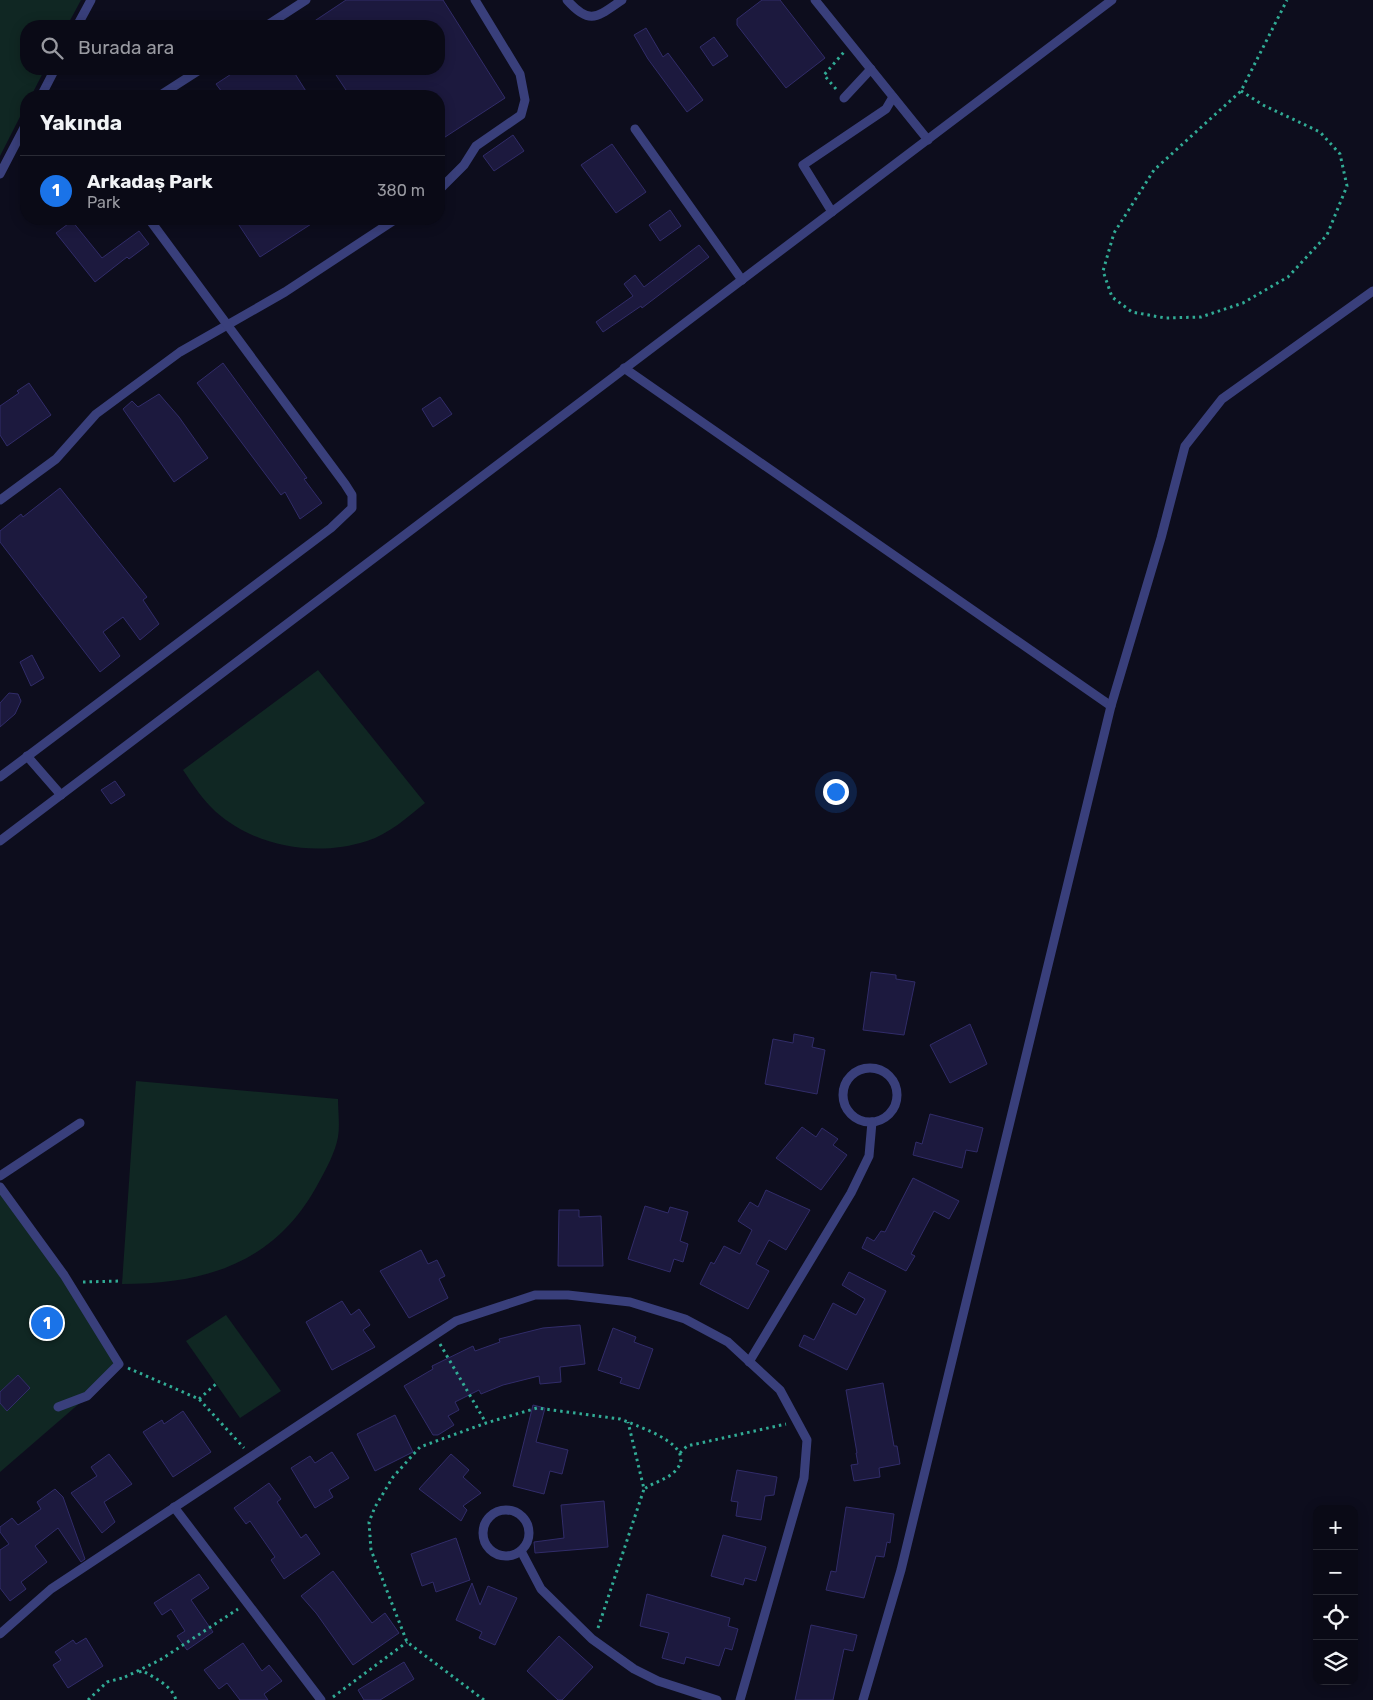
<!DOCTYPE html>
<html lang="tr">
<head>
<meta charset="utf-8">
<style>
	body { margin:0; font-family:Rubik,sans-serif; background:#181823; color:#f1f3f6 }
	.controls { position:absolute; right:15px; bottom:15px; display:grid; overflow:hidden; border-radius:10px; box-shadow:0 2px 12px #0003 }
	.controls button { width:45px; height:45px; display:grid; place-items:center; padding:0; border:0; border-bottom:1px solid #2a2b35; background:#0a0a16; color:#f1f3f6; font:25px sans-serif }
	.you { position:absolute; left:835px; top:791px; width:18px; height:18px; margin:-12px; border:4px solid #fff; border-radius:50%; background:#1a73e8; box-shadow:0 0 0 8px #1a73e833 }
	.badge { display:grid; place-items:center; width:32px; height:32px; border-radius:50%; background:#1a73e8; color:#fff; font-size:16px; font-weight:700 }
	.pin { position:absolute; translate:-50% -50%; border:2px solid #fff; box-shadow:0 1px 5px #0006 }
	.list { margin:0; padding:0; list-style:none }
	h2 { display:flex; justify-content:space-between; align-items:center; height:65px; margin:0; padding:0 20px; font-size:21px }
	h2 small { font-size:16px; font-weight:400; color:#999aa1 }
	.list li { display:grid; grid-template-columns:32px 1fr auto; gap:15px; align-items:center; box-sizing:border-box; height:70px; padding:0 20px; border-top:1px solid #2a2b35 }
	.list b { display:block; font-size:19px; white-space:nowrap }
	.list p { margin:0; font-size:16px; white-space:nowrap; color:#999aa1 }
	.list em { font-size:16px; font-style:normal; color:#999aa1 }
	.icon { flex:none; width:28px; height:28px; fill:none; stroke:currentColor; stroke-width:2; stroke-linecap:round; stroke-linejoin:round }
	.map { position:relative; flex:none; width:1373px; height:1700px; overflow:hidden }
	.search { position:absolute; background:#0a0a16; box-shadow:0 2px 12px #0003; left:20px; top:20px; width:425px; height:55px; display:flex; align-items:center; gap:12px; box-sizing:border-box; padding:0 18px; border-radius:20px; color:#999aa1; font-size:19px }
	.panel { position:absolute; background:#0a0a16; box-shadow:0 2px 12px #0003; left:20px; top:90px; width:425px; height:135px; border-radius:20px }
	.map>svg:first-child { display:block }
</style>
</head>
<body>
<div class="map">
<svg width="1373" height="1700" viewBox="0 0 1373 1700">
	<rect width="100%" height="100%" fill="#0d0d1d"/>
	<g fill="#102723">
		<polygon points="0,0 81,0 67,26 26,26 26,69 45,69 31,96 26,96 26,105 0,156"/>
		<path d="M 318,670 L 425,803 C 408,817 389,834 367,841 C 317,857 257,848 216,812 C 203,800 193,785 183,770 Z"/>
		<path d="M 136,1081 L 338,1099 C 338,1111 340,1125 338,1137 C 335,1153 326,1169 319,1182 C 277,1262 207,1284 122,1284 Z"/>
		<polygon points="0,1187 119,1364 111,1376 0,1472"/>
		<polygon points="226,1315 281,1391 240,1418 186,1341"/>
	</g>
	<g fill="#1c193e" stroke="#312c69">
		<polygon points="346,0 443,0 505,98 439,141 439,96 350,96 332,69 439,69 439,26 307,26"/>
		<polygon points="762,0 780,0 825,58 786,88 737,25 737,19"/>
		<polygon points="646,28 663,57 668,53 703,100 687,112 648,59 634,35"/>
		<polygon points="714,37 728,56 713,66 700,47"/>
		<polygon points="239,69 292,69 309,96 225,96 216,84"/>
		<polygon points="513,135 524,151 494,171 483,156"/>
		<polygon points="612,144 646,192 616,213 581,165"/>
		<polygon points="670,210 681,226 660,241 649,225"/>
		<polygon points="235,219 319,219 260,257"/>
		<polygon points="72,221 102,258 139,231 149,244 129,259 127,257 95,282 56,233"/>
		<polygon points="699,245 709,257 642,308 641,306 603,332 596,322 633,296 624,284 635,275 644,287"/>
		<polygon points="223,363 307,478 304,479 322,503 300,519 285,492 281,495 197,383"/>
		<polygon points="29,383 51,415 7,446 0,435 0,406 19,393 17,391"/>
		<polygon points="159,394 179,417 208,458 174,482 123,409 132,401 138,407"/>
		<polygon points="440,397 452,414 433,427 422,409"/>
		<polygon points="60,488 147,597 143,600 159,624 140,640 123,617 103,632 120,656 100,672 0,542 0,531 21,514 23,517"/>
		<polygon points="32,655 44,678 31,686 20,662"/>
		<polygon points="9,693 18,694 21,701 15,714 0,727 0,703"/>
		<polygon points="115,781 125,795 111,804 101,790"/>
		<polygon points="871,972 896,975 896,979 915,982 904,1035 863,1030"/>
		<polygon points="970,1024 987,1064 950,1083 930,1045"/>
		<polygon points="794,1034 814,1038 812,1047 825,1050 817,1094 765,1084 773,1039 793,1043"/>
		<polygon points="930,1114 983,1128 977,1152 966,1150 962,1168 913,1155 916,1142 922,1144"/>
		<polygon points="802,1127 816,1137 822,1128 838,1139 833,1145 847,1155 821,1190 776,1158"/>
		<polygon points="913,1178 959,1201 949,1219 934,1211 911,1254 915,1256 906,1271 862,1248 867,1237 874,1241 881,1231 885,1232"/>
		<polygon points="766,1190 810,1210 786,1250 769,1240 756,1264 769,1271 748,1309 700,1284 711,1262 714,1264 724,1246 740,1254 752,1230 738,1221 750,1202 758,1207"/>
		<polygon points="645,1206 668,1213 670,1207 688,1212 680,1241 688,1244 683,1262 674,1259 670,1272 628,1259"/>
		<polygon points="559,1210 579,1210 579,1217 601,1216 603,1266 558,1266"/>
		<polygon points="421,1250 428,1264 437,1260 445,1276 439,1279 448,1298 409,1318 380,1271"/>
		<polygon points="849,1272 886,1291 847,1370 799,1346 804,1335 814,1340 833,1303 856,1315 865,1299 842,1285"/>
		<polygon points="342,1301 351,1315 359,1309 370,1325 363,1330 375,1347 332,1370 306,1322"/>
		<polygon points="580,1325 585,1364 560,1367 561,1382 540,1384 539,1376 503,1385 481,1394 479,1390 455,1402 459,1410 448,1416 454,1425 438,1435 433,1435 404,1386 433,1369 432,1366 473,1346 475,1351 500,1342 499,1339 543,1328"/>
		<polygon points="613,1328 636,1337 634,1342 653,1349 639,1389 620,1383 622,1378 598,1370"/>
		<polygon points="18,1375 30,1388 7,1411 0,1403 0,1392"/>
		<polygon points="883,1383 894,1446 897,1446 900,1464 879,1468 880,1477 854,1481 851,1465 858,1464 856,1453 857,1453 846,1390"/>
		<polygon points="533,1405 545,1408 536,1442 568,1450 562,1474 550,1471 544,1494 513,1486"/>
		<polygon points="183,1411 211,1452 173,1477 143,1432 162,1420 164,1424"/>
		<polygon points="395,1415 413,1452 375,1471 357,1434"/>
		<polygon points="332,1452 349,1478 329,1490 333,1497 315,1508 291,1468 310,1456 315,1463"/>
		<polygon points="109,1454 132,1484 104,1502 115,1522 102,1533 71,1493 97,1476 91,1467"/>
		<polygon points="451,1454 469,1470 463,1477 481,1493 463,1506 467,1510 461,1521 419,1489"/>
		<polygon points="737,1470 777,1477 774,1495 765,1496 761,1520 736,1516 738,1502 731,1501"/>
		<polygon points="269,1483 281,1499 277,1502 301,1538 306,1534 320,1554 284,1579 271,1560 275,1557 250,1521 246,1524 234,1508"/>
		<polygon points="55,1489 63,1497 85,1559 81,1562 58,1528 35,1546 47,1562 21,1582 26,1589 10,1601 0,1588 0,1550 9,1544 0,1532 0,1527 12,1518 18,1525 41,1509 37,1502"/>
		<polygon points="604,1501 608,1547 535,1553 534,1542 564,1538 561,1505"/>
		<polygon points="846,1507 894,1514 890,1543 887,1542 884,1557 876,1556 864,1598 826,1590 831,1571 836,1572"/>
		<polygon points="723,1535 766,1547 756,1581 745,1578 743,1585 711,1576"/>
		<polygon points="456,1538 470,1580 436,1592 433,1582 422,1586 411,1554"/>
		<polygon points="333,1571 372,1623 385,1613 399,1633 353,1665 316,1613 301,1596"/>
		<polygon points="199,1574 209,1588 191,1600 213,1632 187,1650 177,1636 185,1631 171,1609 162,1615 154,1603"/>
		<polygon points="472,1583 480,1605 488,1586 517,1598 495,1645 479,1638 482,1632 456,1620"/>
		<polygon points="647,1594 730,1618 728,1626 738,1629 732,1650 725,1648 719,1666 686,1657 684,1664 662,1658 669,1633 640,1626"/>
		<polygon points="811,1625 857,1635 853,1651 844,1649 833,1700 795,1700"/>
		<polygon points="559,1636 593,1667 562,1700 558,1700 527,1671"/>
		<polygon points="86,1638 103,1666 68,1688 53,1665 61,1660 55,1652 73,1640 76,1644"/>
		<polygon points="243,1643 262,1671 269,1665 282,1681 264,1694 268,1700 240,1700 227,1683 219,1689 204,1670"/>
		<polygon points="404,1662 414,1679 380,1700 364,1700 358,1690"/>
	</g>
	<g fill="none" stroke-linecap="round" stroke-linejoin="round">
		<g stroke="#31ab95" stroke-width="3" stroke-dasharray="2.5 4" stroke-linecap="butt">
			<polyline points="836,89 824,75 844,52"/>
			<polyline points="1241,91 1263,105 1320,132 1340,154 1347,186 1327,235 1288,277 1243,303 1201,317 1165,318 1132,312 1112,297 1103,271 1114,233 1154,170 1241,91 1287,0"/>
			<polyline points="83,1282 122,1281"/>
			<polyline points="440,1344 486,1423"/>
			<polyline points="128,1368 199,1399 244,1448"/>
			<polyline points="199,1399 216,1384"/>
			<polyline points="680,1453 687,1446 786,1424"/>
			<polyline points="598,1628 644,1489"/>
			<path d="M 139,1672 L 143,1671 C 155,1678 172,1686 176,1700"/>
			<polyline points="125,1677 160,1660 238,1609"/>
			<polyline points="333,1697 407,1642"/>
			<polyline points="88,1700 107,1682 126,1677"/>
			<path d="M 484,1700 L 407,1642 L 371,1550 L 369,1522 L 375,1507 L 393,1477 L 420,1447 L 486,1423 L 537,1408 L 620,1419 L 628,1422 C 644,1429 703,1448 672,1474 C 664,1480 653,1483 644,1489 L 628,1422"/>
		</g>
		<g stroke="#393f7b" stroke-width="9">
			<path d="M 567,0 C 590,26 597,17 622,0"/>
			<polyline points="815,0 928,140"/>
			<polyline points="77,26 91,0"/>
			<polyline points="266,26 306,0"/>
			<polyline points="41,96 55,69"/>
			<polyline points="159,96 201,69"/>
			<polyline points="844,98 871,69"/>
			<polyline points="635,129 742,280"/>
			<polyline points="0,174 26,124"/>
			<polyline points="439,190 464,165 476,146 521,115 525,100 520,74 475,0"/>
			<polyline points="832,212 803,165 886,109 893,97"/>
			<polyline points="624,368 1111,706"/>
			<polyline points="0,500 56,459 96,414 180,352 285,292 396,219"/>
			<polyline points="27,756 61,795"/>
			<polyline points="0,777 331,528 352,508 352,495 345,484 149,219"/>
			<polyline points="0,841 1112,0"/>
			<circle cx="870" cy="1095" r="27"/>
			<polyline points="0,1176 80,1123"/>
			<polyline points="0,1187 64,1275 119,1364 87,1396 58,1407"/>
			<polyline points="749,1362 851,1193 869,1156 872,1122"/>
			<polyline points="174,1507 321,1700"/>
			<circle cx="506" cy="1533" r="23"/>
			<polyline points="521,1551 541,1589 592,1639 634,1669 658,1681 717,1700"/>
			<polyline points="0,1634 51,1589 456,1321 535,1295 568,1295 630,1302 685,1319 728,1342 780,1390 807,1440 804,1478 740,1700"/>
			<polyline points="863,1700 901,1570 1111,706 1161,538 1185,446 1222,399 1373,291"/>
		</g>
	</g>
</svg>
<div class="controls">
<button>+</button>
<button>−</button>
<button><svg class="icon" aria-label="locate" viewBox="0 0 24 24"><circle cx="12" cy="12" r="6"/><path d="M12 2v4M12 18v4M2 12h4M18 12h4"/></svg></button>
<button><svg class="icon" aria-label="layers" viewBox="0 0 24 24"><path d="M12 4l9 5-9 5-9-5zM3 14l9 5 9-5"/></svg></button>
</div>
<div class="you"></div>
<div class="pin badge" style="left:47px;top:1323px">1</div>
<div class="search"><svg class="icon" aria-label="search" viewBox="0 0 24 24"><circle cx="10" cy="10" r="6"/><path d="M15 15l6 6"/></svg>Burada ara</div>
<section class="panel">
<h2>Yakında<small></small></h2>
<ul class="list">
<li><span class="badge">1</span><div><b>Arkadaş Park</b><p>Park</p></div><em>380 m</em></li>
</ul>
</section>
</div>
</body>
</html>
